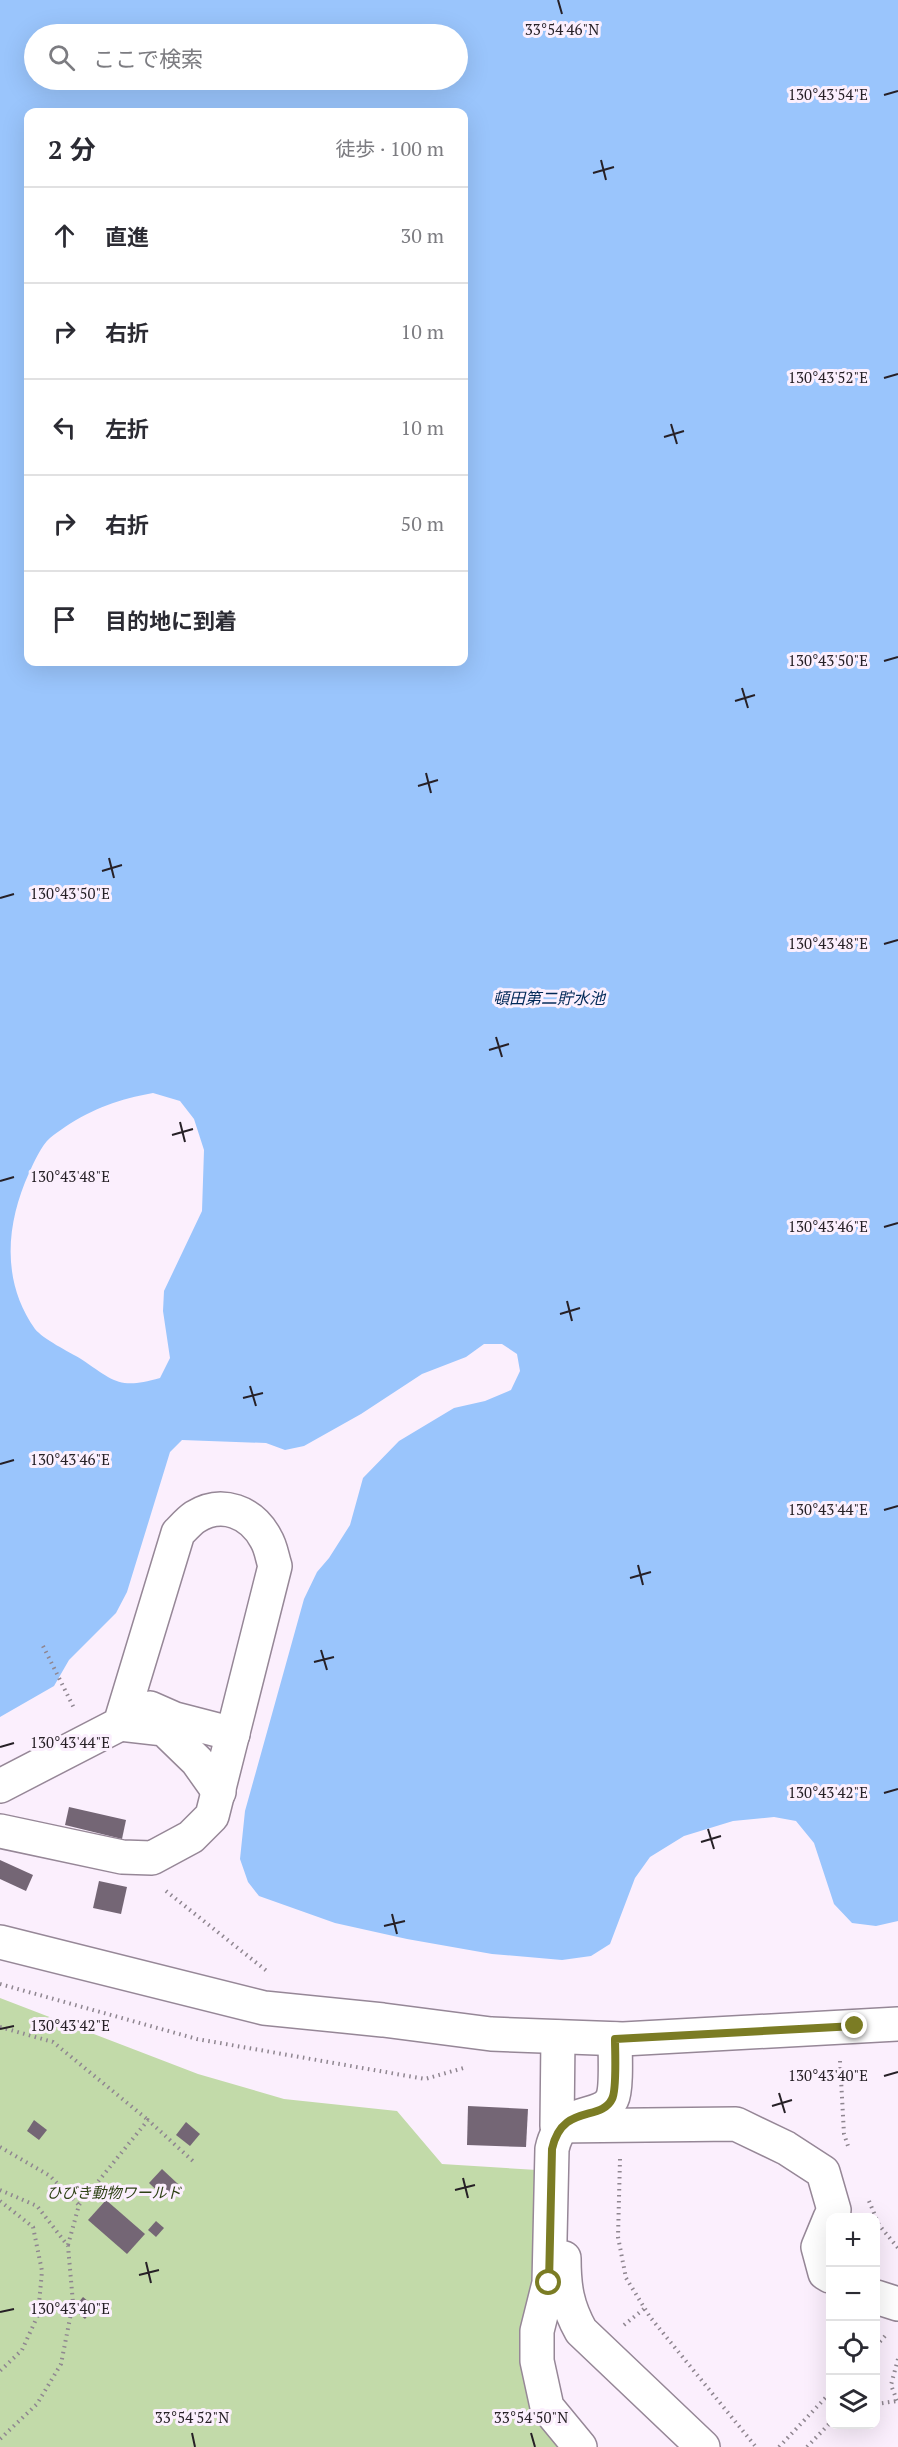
<!DOCTYPE html>
<html lang="ja">
<head>
<meta charset="utf-8">
<style>
	body { margin:0; font-family:"PT Serif","Noto Sans JP",serif; background:#f2f2f3; color:#2b2b33 }
	.controls { position:absolute; right:18px; bottom:18px; display:grid; overflow:hidden; border-radius:12px; box-shadow:0 6px 24px #0002 }
	.controls button { width:54px; height:54px; display:grid; place-items:center; padding:0; border:0; border-bottom:2px solid #e1e1e2; background:#fff; color:#2b2b33; font:30px sans-serif }
	.stop { position:absolute; width:18px; height:18px; margin:-14px; border:4px solid #7b7c24; border-radius:50%; background:#fff }
	.stop.end { background:#7b7c24; border-color:#fff; box-shadow:0 2px 6px #0008 }
	.list { margin:0; padding:0; list-style:none }
	h2 { display:flex; justify-content:space-between; align-items:center; height:78px; margin:0; padding:0 24px; font-size:26px }
	h2 small { font-size:20px; font-weight:400; color:#7c7c81 }
	.list li { display:grid; grid-template-columns:39px 1fr auto; gap:18px; align-items:center; box-sizing:border-box; height:96px; padding:0 24px; border-top:2px solid #e1e1e2 }
	.list b { display:block; font-size:22px; white-space:nowrap }
	.list em { font-size:20px; font-style:normal; color:#7c7c81 }
	.icon { flex:none; width:33px; height:33px; fill:none; stroke:currentColor; stroke-width:2; stroke-linecap:round; stroke-linejoin:round }
	.map { position:relative; flex:none; width:898px; height:2447px; overflow:hidden }
	.search { position:absolute; background:#fff; box-shadow:0 6px 24px #0002; left:24px; top:24px; width:444px; height:66px; display:flex; align-items:center; gap:15px; box-sizing:border-box; padding:0 21px; border-radius:33px; color:#7c7c81; font-size:22px }
	.panel { position:absolute; background:#fff; box-shadow:0 6px 24px #0002; left:24px; top:108px; width:444px; height:558px; border-radius:12px }
	.map>svg:first-child { display:block }
</style>
</head>
<body>
<div class="map">
<svg width="898" height="2447" viewBox="0 0 898 2447">
	<rect width="100%" height="100%" fill="#fbeffd"/>
	<polygon fill="#c2daa9" points="0,1998 198,2074 284,2099 397,2111 442,2164 537,2170 559,2447 0,2447"/>
	<path fill="#9ac5fc" fill-rule="evenodd" d="M 0,0 L 898,0 L 898,1921 L 876,1926 L 852,1923 L 834,1904 L 814,1843 L 796,1821 L 774,1817 L 733,1821 L 684,1836 L 650,1857 L 635,1878 L 610,1944 L 591,1956 L 562,1960 L 492,1954 L 407,1939 L 335,1923 L 259,1896 L 248,1882 L 240,1859 L 245,1811 L 304,1599 L 317,1572 L 329,1558 L 350,1525 L 363,1478 L 399,1441 L 454,1408 L 485,1401 L 511,1390 L 520,1371 L 517,1354 L 502,1344 L 484,1344 L 466,1357 L 422,1374 L 361,1414 L 304,1446 L 285,1450 L 266,1443 L 182,1440 L 170,1452 L 127,1592 L 116,1613 L 69,1660 L 54,1686 L 0,1717 ZM 34,34 L 458,34 L 458,80 L 34,80 ZM 28,112 L 464,112 L 464,662 L 28,662 ZM 153,1093 L 180,1101 L 194,1119 L 204,1150 L 202,1211 L 164,1291 L 163,1311 L 170,1358 L 160,1378 C 119,1390 114,1381 81,1359 C 69,1352 43,1339 35,1329 C 1,1281 6,1224 29,1173 C 34,1162 41,1146 50,1138 C 54,1134 60,1131 65,1127 C 94,1108 119,1099 153,1093 Z"/>
	<g fill="#746675">
		<polygon points="69,1807 126,1820 122,1839 65,1825"/>
		<polygon points="0,1860 33,1875 26,1891 0,1879"/>
		<polygon points="99,1881 127,1887 121,1914 93,1908"/>
		<polygon points="468,2106 528,2109 526,2147 467,2145"/>
		<polygon points="34,2120 47,2130 39,2140 27,2131"/>
		<polygon points="186,2122 200,2134 190,2146 176,2135"/>
		<polygon points="162,2169 178,2184 165,2198 149,2183"/>
		<polygon points="106,2200 145,2234 127,2254 88,2220"/>
		<polygon points="156,2221 164,2228 156,2237 148,2230"/>
		<polygon points="83,2297 95,2307 85,2319 73,2309"/>
	</g>
	<g fill="none" stroke-linecap="round" stroke-linejoin="round">
		<g stroke="#968797" stroke-width="36">
			<g id="minor">
				<polyline points="150,1708 175,1719 233,1734"/>
				<polyline points="120,1724 164,1729 197,1761 219,1792"/>
				<path d="M 0,1786 L 120,1724 L 178,1533 C 183,1528 189,1521 195,1517 C 222,1500 252,1512 266,1539 C 271,1547 272,1557 275,1566 L 212,1816 L 191,1837 L 152,1858 L 122,1857 L 0,1831"/>
				<polyline points="0,1942 264,2008 383,2020 491,2034 623,2039 898,2024"/>
				<polyline points="558,2037 557,2126 736,2124 786,2148 823,2172 834,2210 831,2218"/>
				<polyline points="830,2218 818,2247 825,2273 830,2276"/>
				<path d="M 564,2258 C 564,2287 567,2306 581,2331 L 703,2447"/>
				<polyline points="876,2297 898,2304"/>
				<path d="M 580,2447 L 547,2407 L 537,2361 L 537,2331 L 549,2283 L 552,2149 C 562,2103 601,2122 612,2099 C 617,2089 615,2051 615,2039"/>
			</g>
		</g>
		<g stroke="#8f8690" stroke-width="4" stroke-dasharray="1.5 4.5" stroke-linecap="butt">
			<polyline points="43,1646 75,1710"/>
			<polyline points="166,1891 268,1972"/>
			<polyline points="0,1984 197,2039 425,2079 467,2067"/>
			<polyline points="0,2027 53,2042 148,2120"/>
			<polyline points="840,2061 844,2134 849,2149"/>
			<polyline points="0,2147 50,2176 79,2205"/>
			<polyline points="620,2159 618,2237 626,2278 650,2317 756,2447"/>
			<polyline points="0,2190 37,2206 68,2246 73,2303 61,2364 37,2404 0,2439"/>
			<polyline points="0,2201 33,2227 42,2271 38,2315 22,2350 0,2371"/>
			<polyline points="869,2201 879,2225 898,2248"/>
			<polyline points="68,2245 79,2205 148,2120 195,2163"/>
			<polyline points="624,2325 645,2308"/>
			<polyline points="876,2346 885,2336"/>
			<polyline points="898,2359 891,2385 898,2403"/>
			<polyline points="876,2404 897,2401"/>
			<polyline points="779,2447 830,2393"/>
			<polyline points="807,2447 830,2423"/>
		</g>
		<use href="#minor" stroke="#fff" stroke-width="33"/>
	</g>
	<g fill="none" stroke-linecap="round" stroke-linejoin="round">
		<path stroke="#7b7c24" stroke-width="8" d="M 549,2283 L 552,2149 C 562,2103 601,2122 612,2099 C 617,2090 615,2051 615,2039 L 855,2026"/>
	</g>
	<path fill="none" stroke="#262026" stroke-width="2" d="M 558,0 L 562,14M 884,95 L 898,91M 601,160 L 606,180M 593,173 L 614,167M 884,378 L 898,374M 671,424 L 677,444M 664,437 L 684,431M 884,661 L 898,657M 742,688 L 748,708M 735,701 L 755,695M 426,773 L 431,793M 418,786 L 438,780M 109,858 L 114,878M 102,871 L 122,865M 0,898 L 14,894M 884,944 L 898,940M 496,1037 L 502,1057M 489,1050 L 509,1044M 180,1122 L 185,1142M 172,1135 L 193,1129M 0,1181 L 14,1177M 884,1227 L 898,1223M 567,1301 L 572,1321M 560,1314 L 580,1308M 250,1386 L 256,1406M 243,1398 L 263,1393M 0,1464 L 14,1460M 884,1510 L 898,1506M 638,1565 L 643,1585M 630,1578 L 651,1572M 321,1650 L 327,1670M 314,1662 L 334,1657M 0,1747 L 14,1743M 884,1793 L 898,1789M 708,1829 L 714,1849M 701,1842 L 721,1836M 392,1914 L 397,1934M 384,1926 L 405,1921M 0,2029 L 14,2026M 884,2076 L 898,2072M 779,2093 L 785,2113M 772,2106 L 792,2100M 463,2178 L 468,2198M 455,2190 L 475,2185M 146,2262 L 151,2283M 139,2275 L 159,2270M 0,2312 L 14,2309M 192,2433 L 195,2447M 531,2433 L 535,2447"/>
	<g text-anchor="middle" dominant-baseline="central" stroke-width="6" stroke-linejoin="round" paint-order="stroke">
		<g font-size="15" font-style="italic" fill="#2e4115" stroke="#fbeffd">
			<text x="114" y="2192">ひびき動物ワールド</text>
		</g>
		<g font-size="16" font-style="italic" fill="#002857" stroke="#fbeffd">
			<text x="549" y="998">頓田第二貯水池</text>
		</g>
	</g>
	<g font-size="15" text-anchor="middle" fill="#262026" stroke="#fbeffd" stroke-width="6" stroke-linejoin="round" paint-order="stroke">
		<text x="562" y="35">33°54'46"N</text>
		<text x="828" y="100">130°43'54"E</text>
		<text x="828" y="383">130°43'52"E</text>
		<text x="828" y="666">130°43'50"E</text>
		<text x="70" y="899">130°43'50"E</text>
		<text x="828" y="949">130°43'48"E</text>
		<text x="70" y="1182">130°43'48"E</text>
		<text x="828" y="1232">130°43'46"E</text>
		<text x="70" y="1465">130°43'46"E</text>
		<text x="828" y="1515">130°43'44"E</text>
		<text x="70" y="1748">130°43'44"E</text>
		<text x="828" y="1798">130°43'42"E</text>
		<text x="70" y="2031">130°43'42"E</text>
		<text x="828" y="2081">130°43'40"E</text>
		<text x="70" y="2314">130°43'40"E</text>
		<text x="192" y="2423">33°54'52"N</text>
		<text x="531" y="2423">33°54'50"N</text>
	</g>
</svg>
<div class="controls">
<button>+</button>
<button>−</button>
<button><svg class="icon" aria-label="locate" viewBox="0 0 24 24"><circle cx="12" cy="12" r="6"/><path d="M12 2v4M12 18v4M2 12h4M18 12h4"/></svg></button>
<button><svg class="icon" aria-label="layers" viewBox="0 0 24 24"><path d="M12 4l9 5-9 5-9-5zM3 14l9 5 9-5"/></svg></button>
</div>
<div class="stop" style="left:549px;top:2283px"></div>
<div class="stop end" style="left:855px;top:2026px"></div>
<div class="search"><svg class="icon" aria-label="search" viewBox="0 0 24 24"><circle cx="10" cy="10" r="6"/><path d="M15 15l6 6"/></svg>ここで検索</div>
<section class="panel">
<h2>2 分<small>徒歩 · 100 m</small></h2>
<ul class="list">
<li><svg class="icon" aria-label="ahead" viewBox="0 0 24 24"><path d="M12 20V5M6 11l6-6 6 6"/></svg><div><b>直進</b></div><em>30 m</em></li>
<li><svg class="icon" aria-label="right" viewBox="0 0 24 24"><path d="M7 20v-9h11M14 6l5 5-5 5"/></svg><div><b>右折</b></div><em>10 m</em></li>
<li><svg class="icon" aria-label="left" viewBox="0 0 24 24"><path d="M17 20v-9H6M10 6l-5 5 5 5"/></svg><div><b>左折</b></div><em>10 m</em></li>
<li><svg class="icon" aria-label="right" viewBox="0 0 24 24"><path d="M7 20v-9h11M14 6l5 5-5 5"/></svg><div><b>右折</b></div><em>50 m</em></li>
<li><svg class="icon" aria-label="arrive" viewBox="0 0 24 24"><path d="M6 21V4h12l-3 4 3 4H6"/></svg><div><b>目的地に到着</b></div></li>
</ul>
</section>
</div>
</body>
</html>
